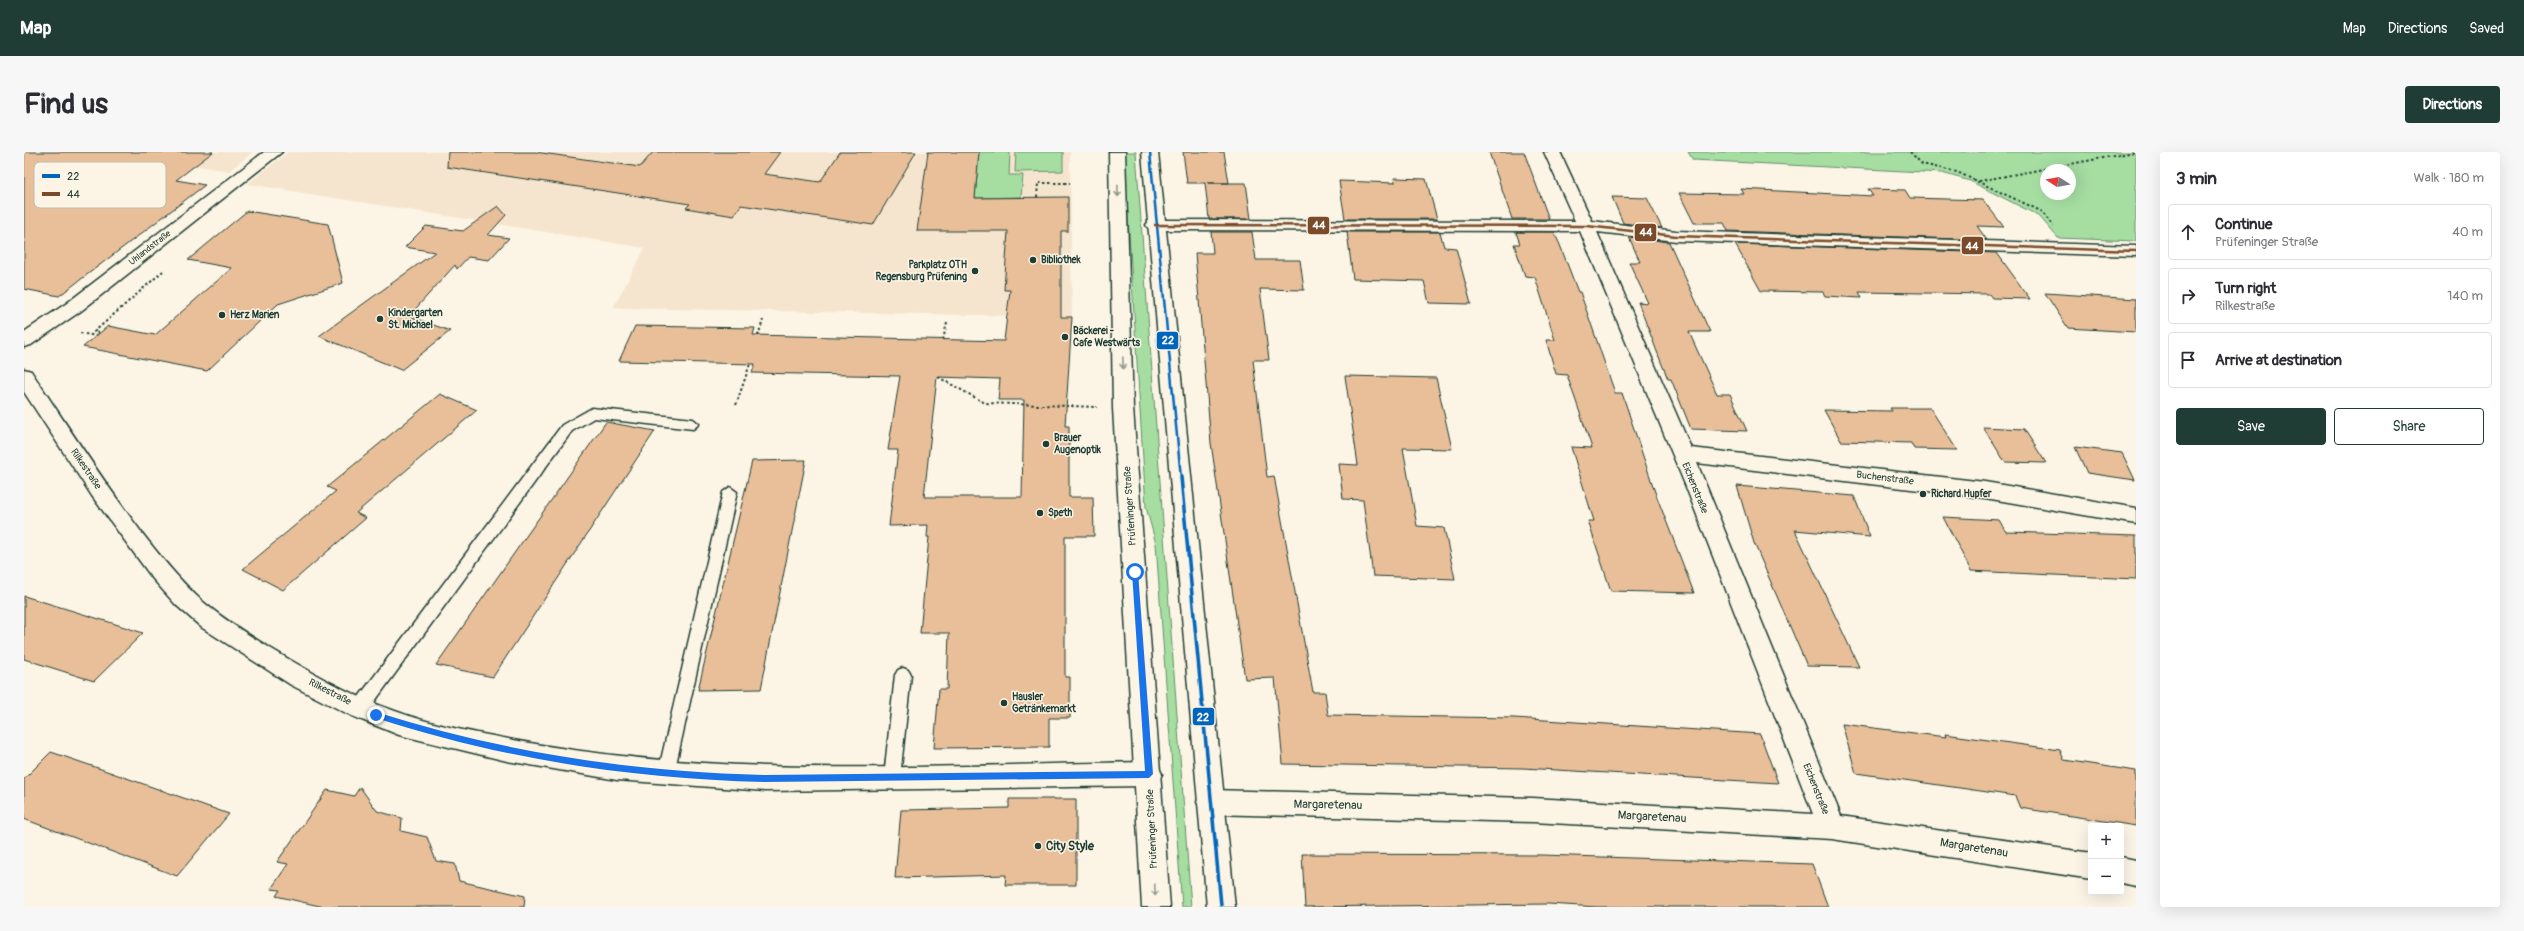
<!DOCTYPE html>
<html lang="en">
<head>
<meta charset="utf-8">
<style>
	body { margin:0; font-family:Pangolin,sans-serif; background:#f7f7f7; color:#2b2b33 }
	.controls { position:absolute; right:12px; bottom:12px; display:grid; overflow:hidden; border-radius:4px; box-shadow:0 4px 16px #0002 }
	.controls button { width:36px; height:36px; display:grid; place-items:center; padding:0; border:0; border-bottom:1px solid #e1e1e2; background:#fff; color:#2b2b33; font:20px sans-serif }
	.compass { position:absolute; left:2016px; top:12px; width:36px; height:36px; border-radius:50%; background:#fff; box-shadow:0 4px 16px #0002; rotate:281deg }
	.stop { position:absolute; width:12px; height:12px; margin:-9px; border:3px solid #1a73e8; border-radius:50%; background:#fff }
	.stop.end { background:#1a73e8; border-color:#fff; box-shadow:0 1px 4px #0008 }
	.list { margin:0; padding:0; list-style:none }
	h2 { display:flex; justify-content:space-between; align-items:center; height:52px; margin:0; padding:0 16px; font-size:17px }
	h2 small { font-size:13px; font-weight:400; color:#7c7c81 }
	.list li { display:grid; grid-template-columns:26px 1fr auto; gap:12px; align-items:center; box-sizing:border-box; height:56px; margin:0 8px 8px; padding:0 8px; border:1px solid #e1e1e2; border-radius:4px }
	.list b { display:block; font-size:15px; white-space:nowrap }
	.list p { margin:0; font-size:13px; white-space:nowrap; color:#7c7c81 }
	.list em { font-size:13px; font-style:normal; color:#7c7c81 }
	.actions { display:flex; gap:8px; padding:12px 16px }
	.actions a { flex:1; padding:9px 0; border:1px solid #1f3d34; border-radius:4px; text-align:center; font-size:14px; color:#1f3d34 }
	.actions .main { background:#1f3d34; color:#fff }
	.icon { flex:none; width:22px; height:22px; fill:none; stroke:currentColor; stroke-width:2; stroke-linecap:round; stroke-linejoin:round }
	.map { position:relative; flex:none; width:2112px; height:755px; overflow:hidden; border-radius:4px }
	header { display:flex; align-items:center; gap:24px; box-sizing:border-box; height:56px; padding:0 20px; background:#1f3d34; color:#fff }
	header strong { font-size:19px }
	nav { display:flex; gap:22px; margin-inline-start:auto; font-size:14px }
	.intro { display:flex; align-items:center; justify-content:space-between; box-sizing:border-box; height:96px; padding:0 24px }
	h1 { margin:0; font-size:28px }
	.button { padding:10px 18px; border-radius:4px; background:#1f3d34; color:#fff; font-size:14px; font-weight:700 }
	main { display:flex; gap:24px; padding:0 24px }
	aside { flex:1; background:#fff; border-radius:4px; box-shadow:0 4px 16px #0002 }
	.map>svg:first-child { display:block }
</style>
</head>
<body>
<header>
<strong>Map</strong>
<nav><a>Map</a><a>Directions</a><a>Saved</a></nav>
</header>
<div class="intro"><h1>Find us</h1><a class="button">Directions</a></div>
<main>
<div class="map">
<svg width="2112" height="755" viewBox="0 0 2112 755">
	<rect width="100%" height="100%" fill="#fcf5e5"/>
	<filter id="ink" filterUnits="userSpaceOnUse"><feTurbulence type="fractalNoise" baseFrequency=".025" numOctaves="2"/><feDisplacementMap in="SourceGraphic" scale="8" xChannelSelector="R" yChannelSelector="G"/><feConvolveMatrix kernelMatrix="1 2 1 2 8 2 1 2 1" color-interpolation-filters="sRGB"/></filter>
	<g filter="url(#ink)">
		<g fill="#f6e5ce">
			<polygon points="86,0 229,0 205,19"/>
			<polygon points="264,0 1046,0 1048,165 589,156 621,96 223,32"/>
		</g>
		<g fill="#a6dea2" stroke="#628e6b" fill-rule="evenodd">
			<polygon points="955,0 986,0 985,23 999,23 997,45 951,46"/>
			<polygon points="992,0 1039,0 1039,19 991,20"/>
			<polygon points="1100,0 1112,0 1167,755 1158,755 1132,392 1122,355"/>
			<path d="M 1664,0 L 2112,0 L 2112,89 L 2034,86 L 2015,64 L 1946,29 L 1918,21 L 1669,8 ZM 2022,18 L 2046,18 L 2046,42 L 2022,42 Z"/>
		</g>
		<g fill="#e9bf99" stroke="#1f3d34" fill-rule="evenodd">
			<polygon points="0,0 189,0 152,28 181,33 35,144 0,137"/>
			<polygon points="424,0 511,0 616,15 629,0 756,0 740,22 796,30 816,0 892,0 849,73 717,53 710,64 662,56 666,52 423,15"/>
			<path d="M 904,0 L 955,0 L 951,46 L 1044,45 L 1044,79 L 1037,79 L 1037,165 L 1048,165 L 1041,274 L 1045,274 L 1045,345 L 1069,345 L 1070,384 L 1041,384 L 1041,525 L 1046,525 L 1046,566 L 1025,566 L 1025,595 L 910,596 L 915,537 L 923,537 L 925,481 L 896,481 L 905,385 L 903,385 L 904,373 L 865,374 L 874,298 L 864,298 L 876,224 L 728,221 L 731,212 L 595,209 L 611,174 L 731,176 L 729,183 L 980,189 L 986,138 L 980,138 L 984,79 L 893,79 ZM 913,225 L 976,227 L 974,248 L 1000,248 L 998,345 L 900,345 Z"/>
			<polygon points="1159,0 1200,0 1205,31 1184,31 1222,31 1227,67 1185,67 1181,31 1163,31"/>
			<polygon points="1465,0 1500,0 1525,67 1488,67"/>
			<polygon points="1370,26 1402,27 1413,67 1321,67 1315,29 1371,31"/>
			<polygon points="1717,37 1849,44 1844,37 1881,38 1886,46 1959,48 1980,75 1953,74 1963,88 1704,79 1700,71 1670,71 1655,41 1720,42"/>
			<polygon points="1588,45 1623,46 1638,76 1599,71"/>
			<polygon points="474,54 482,63 464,83 485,86 465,108 444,105 433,117 431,113 385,164 426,179 377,218 295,184 411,100 381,95 402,74 439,79"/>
			<polygon points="223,59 304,72 319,131 254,152 183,219 59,195 84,174 131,183 208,116 164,108"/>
			<polygon points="1187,80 1228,80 1232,108 1276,108 1280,138 1236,137 1245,208 1229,208 1243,325 1250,324 1289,540 1301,540 1304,563 1490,566 1736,582 1754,631 1499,616 1259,612 1251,526 1221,527 1187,291 1171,101 1189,101"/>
			<polygon points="1323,80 1416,80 1420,95 1432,96 1447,152 1405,151 1400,129 1329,127"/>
			<polygon points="1492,80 1530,80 1536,93 1554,140 1556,140 1591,241 1598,241 1631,340 1670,441 1587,439 1564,369 1570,369 1547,295 1568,296 1543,223 1532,222 1522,188 1531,188 1511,125 1501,124 1490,92 1496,92"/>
			<polygon points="1605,85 1645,90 1686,180 1665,180 1693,242 1706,242 1723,279 1667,277 1647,227 1644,227 1637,210 1614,150 1624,151 1605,110 1616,110"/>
			<polygon points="1711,92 1973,101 2006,147 1968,146 1965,142 1835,140 1838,146 1801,144 1799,140 1737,139"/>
			<polygon points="2021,141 2112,147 2112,180 2044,176"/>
			<polygon points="1321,224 1412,226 1428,297 1379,296 1393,374 1420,376 1431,427 1349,424 1339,348 1319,347 1315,312 1334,313"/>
			<polygon points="416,242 453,258 332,361 342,366 259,438 219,417 312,339 303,335"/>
			<polygon points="1866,256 1906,256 1933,298 1890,297 1887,291 1817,289 1800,258 1868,259"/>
			<polygon points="582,270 631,279 469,525 412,513"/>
			<polygon points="1959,275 2000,277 2022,311 1981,310"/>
			<polygon points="2051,295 2098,301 2111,328 2063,321"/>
			<polygon points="782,308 737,537 674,538 728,309"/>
			<polygon points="1713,334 1830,344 1846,385 1771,378 1835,515 1783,514 1730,391"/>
			<polygon points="1919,365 1975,368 1982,380 2112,384 2112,427 1947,419"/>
			<polygon points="0,444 85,470 119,481 70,529 0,507"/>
			<polygon points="1818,572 1922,585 1921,582 2036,598 2040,608 2112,619 2112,674 1996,656 1991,644 1832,621"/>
			<polygon points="27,600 74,616 205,662 153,724 0,667 0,627"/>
			<polygon points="336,635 353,659 378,666 377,679 403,685 412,709 431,712 435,729 501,744 500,755 300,755 252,744 256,738 247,737 264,712 253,710 303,638 330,644"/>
			<polygon points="985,647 1052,647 1052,733 981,733 982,723 871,726 877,658 985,656"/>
			<polygon points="1278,702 1518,703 1788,712 1804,755 1573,755 1524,752 1281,755"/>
		</g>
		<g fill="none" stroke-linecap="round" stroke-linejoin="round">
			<g stroke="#1f3d34" stroke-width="3">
				<g id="service">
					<polygon points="568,256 669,267 675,272 669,277 570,266 548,279 343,560 337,562 331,560 329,555 331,550 538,273"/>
					<polygon points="706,335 713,340 650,621 648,626 642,628 636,626 634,621 699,340"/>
					<polygon points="879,516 884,518 887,523 876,625 874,630 868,632 862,630 860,625 871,523 874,518"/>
				</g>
			</g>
			<g stroke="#1f3d34" stroke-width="3">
				<g id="minor">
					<polygon points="240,0 258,0 57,159 7,193 0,195 0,180 43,151"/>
					<polygon points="1520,0 1536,0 1568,69 1652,79 2112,94 2112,104 1652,89 1573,80 1667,296 1961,330 2112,356 2112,372 1961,346 1673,311 1817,664 2067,701 2067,727 1808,687 1509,670 1186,662 1177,658 1173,650 1177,642 1186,638 1509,646 1789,662 1662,335 1556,79 1131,78 1125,77 1122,73 1125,69 1131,68 1551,69"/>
					<path d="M 0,217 L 7,219 C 42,272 77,326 115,377 C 134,402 155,428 178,449 C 199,467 223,482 246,496 C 286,520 327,544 371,559 C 411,574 454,581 495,589 C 703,628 915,613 1125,610 L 1134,614 L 1138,622 L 1134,630 L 1125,634 L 741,639 L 593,628 L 483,609 L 375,583 L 328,564 L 267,533 L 177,475 L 152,453 L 129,427 L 68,344 L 0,240 Z"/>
					<polygon points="2097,705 2112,708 2112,734 2097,731"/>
				</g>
			</g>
			<g stroke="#1f3d34" stroke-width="3">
				<g id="tertiary">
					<polygon points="1085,0 1101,0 1109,256 1146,755 1118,755 1089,256"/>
					<polygon points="1118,0 1134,0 1211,755 1183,755"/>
				</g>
			</g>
			<g stroke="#1f3d34" stroke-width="2" stroke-dasharray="2.5 2.5" stroke-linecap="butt">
				<polyline points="1886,0 1898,12 1933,20 2019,60 2030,74"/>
				<polyline points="1955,29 2111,0"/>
				<polyline points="1013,45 1014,31 1046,31"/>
				<polyline points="56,181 72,184"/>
				<polyline points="75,181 70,180 139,119"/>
				<polyline points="734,184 739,168"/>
				<polyline points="919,188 923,171"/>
				<polyline points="914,225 961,251 1073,255"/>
				<polyline points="712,253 726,212"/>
			</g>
			<use href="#service" fill="#fcf5e5" fill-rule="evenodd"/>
			<use href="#minor" fill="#fcf5e5" fill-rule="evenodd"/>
			<use href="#tertiary" fill="#fcf5e5" fill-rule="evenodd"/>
			<g stroke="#fcf5e5" stroke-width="5">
				<polyline id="bus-1-far1" points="1126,0 1157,326"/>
			</g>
			<g stroke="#fcf5e5" stroke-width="6">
				<polyline id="bus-1" points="1157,325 1197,753"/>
			</g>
			<g stroke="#fcf5e5" stroke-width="5">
				<polyline id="bus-2" points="1131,73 1563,74 1652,84 2112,99"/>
			</g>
			<use href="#bus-1-far1" stroke="#0065bd" stroke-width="2.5"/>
			<use href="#bus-1" stroke="#0065bd" stroke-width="3.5"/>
			<use href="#bus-2" stroke="#7a4b2a" stroke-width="2.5"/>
		</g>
		<defs><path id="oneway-shaft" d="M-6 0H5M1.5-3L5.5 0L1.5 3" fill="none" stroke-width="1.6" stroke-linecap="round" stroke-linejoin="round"/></defs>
		<g stroke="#8e998c">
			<use href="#oneway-shaft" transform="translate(1094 39) rotate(89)"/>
			<use href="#oneway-shaft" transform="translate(1099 211) rotate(89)"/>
			<use href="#oneway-shaft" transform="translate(1131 738) rotate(87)"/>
		</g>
	</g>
	<path fill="#1a73e8" d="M 1111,417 L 1114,420 L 1129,622 L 1125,626 L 741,630 C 609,627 478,607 352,566 L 348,563 L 352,560 C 478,600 609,620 741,623 L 1121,619 L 1108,420 Z"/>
	<g fill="#1f3d34" stroke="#fcf5e5" stroke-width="1.5">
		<circle cx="1009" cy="108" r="4"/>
		<circle cx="951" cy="119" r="4"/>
		<circle cx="198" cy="163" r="4"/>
		<circle cx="356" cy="167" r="4"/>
		<circle cx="1041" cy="185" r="4"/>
		<circle cx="1022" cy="292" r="4"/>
		<circle cx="1899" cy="342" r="4"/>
		<circle cx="1016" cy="361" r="4"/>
		<circle cx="980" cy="551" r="4"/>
		<circle cx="1014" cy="694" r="4"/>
	</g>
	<g text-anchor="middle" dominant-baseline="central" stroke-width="3" stroke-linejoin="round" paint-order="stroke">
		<g font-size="9" fill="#1f3d34" stroke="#fcf5e5">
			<text transform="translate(126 96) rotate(-38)">Uhlandstraße</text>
		</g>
		<g font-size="10" font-weight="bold" fill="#1f3d34" stroke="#fcf5e5" text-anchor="start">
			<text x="1017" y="108">Bibliothek</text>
			<text x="943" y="113" text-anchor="end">Parkplatz OTH<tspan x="943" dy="12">Regensburg Prüfening</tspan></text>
			<text x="364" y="161">Kindergarten<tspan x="364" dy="12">St. Michael</tspan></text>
			<text x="206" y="163">Herz Marien</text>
			<text x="1049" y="179">Bäckerei -<tspan x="1049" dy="12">Cafe Westwärts</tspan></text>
			<text x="1030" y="286">Brauer<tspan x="1030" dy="12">Augenoptik</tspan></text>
			<text x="1907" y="342">Richard Hupfer</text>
			<text x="1024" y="361">Speth</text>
			<text x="988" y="545">Hausler<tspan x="988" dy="12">Getränkemarkt</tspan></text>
		</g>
		<g font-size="10" fill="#1f3d34" stroke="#fcf5e5">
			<text transform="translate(62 317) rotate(56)">Rilkestraße</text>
			<text transform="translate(1861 326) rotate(7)">Buchenstraße</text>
			<text transform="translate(1671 336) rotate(68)">Eichenstraße</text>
			<text transform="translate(1106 354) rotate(-94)">Prüfeninger Straße</text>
			<text transform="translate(306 540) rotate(27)">Rilkestraße</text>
			<text transform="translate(1792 637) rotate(68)">Eichenstraße</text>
			<text transform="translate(1128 677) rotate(-93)">Prüfeninger Straße</text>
		</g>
		<g font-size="12" fill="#1f3d34" stroke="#fcf5e5">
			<text transform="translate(1304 653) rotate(1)">Margaretenau</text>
			<text transform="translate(1628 665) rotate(3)">Margaretenau</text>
			<text transform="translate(1950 696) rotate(9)">Margaretenau</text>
		</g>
		<g font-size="12" font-weight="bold" fill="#1f3d34" stroke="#fcf5e5" text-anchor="start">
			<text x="1022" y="694">City Style</text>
		</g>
	</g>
	<rect x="10" y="10" width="132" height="46" rx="6" fill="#fcf5e5" stroke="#babeb0" stroke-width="1"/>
	<rect x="18" y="22" width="18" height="4" fill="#0065bd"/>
	<rect x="18" y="40" width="18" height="4" fill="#7a4b2a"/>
	<g font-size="11" fill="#1f3d34">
		<text x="43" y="28">22</text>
		<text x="43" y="46">44</text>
	</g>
	<g stroke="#fcf5e5" stroke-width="1.5">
		<rect x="1283" y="64" width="23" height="19" rx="4" fill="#7a4b2a"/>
		<rect x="1610" y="71" width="23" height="19" rx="4" fill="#7a4b2a"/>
		<rect x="1937" y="84" width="23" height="19" rx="4" fill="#7a4b2a"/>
		<rect x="1132" y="179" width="23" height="19" rx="4" fill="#0065bd"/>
		<rect x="1168" y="555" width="23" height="19" rx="4" fill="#0065bd"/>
	</g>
	<g font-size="11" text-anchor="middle" font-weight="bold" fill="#fff">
		<text x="1295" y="77">44</text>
		<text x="1622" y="84">44</text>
		<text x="1948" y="98">44</text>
		<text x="1144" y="192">22</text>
		<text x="1179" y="569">22</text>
	</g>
</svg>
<div class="controls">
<button>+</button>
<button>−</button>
</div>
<svg class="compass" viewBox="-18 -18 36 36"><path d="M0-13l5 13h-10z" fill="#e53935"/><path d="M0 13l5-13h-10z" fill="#7c7c81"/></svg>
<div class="stop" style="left:1111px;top:420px"></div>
<div class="stop end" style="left:352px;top:563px"></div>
</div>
<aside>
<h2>3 min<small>Walk · 180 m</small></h2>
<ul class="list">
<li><svg class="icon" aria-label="ahead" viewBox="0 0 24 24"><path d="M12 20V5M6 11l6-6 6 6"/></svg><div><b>Continue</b><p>Prüfeninger Straße</p></div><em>40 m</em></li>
<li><svg class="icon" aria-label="right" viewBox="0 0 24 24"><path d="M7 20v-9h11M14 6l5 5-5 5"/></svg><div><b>Turn right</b><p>Rilkestraße</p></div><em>140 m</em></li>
<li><svg class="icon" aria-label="arrive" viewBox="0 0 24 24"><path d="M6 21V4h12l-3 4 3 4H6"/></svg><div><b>Arrive at destination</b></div></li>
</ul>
<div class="actions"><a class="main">Save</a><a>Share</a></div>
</aside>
</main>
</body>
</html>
